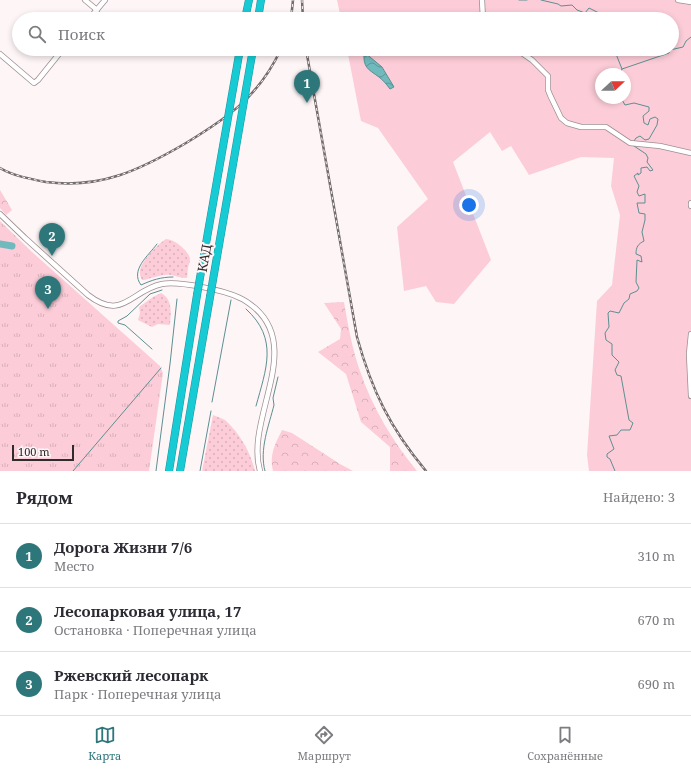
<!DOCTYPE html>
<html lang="ru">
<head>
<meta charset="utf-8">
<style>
	body { margin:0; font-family:"Noto Serif",serif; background:#f7f7f7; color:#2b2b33 }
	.compass { position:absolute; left:595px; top:68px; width:36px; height:36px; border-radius:50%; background:#fff; box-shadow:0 2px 6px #0003; rotate:68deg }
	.scale { position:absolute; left:12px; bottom:10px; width:62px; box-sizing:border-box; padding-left:4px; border:2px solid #302b2c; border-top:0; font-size:11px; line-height:14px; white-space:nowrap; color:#302b2c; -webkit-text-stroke:3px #fef5f7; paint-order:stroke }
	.you { position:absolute; left:469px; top:205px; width:14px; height:14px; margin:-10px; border:3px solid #fff; border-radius:50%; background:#1a73e8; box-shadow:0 0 0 6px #1a73e833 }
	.badge { display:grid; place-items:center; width:26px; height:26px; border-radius:50%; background:#2d777b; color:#fff; font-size:13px; font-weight:700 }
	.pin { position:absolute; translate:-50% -33px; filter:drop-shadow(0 1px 2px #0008) }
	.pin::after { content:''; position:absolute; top:21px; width:14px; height:12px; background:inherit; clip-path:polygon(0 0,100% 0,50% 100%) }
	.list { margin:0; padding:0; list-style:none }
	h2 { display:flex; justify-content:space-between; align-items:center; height:52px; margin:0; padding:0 16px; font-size:17px }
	h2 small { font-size:13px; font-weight:400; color:#7c7c81 }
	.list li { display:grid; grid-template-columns:26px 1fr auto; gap:12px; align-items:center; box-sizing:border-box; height:64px; padding:0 16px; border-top:1px solid #e1e1e2 }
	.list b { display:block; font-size:15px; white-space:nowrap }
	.list p { margin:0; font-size:13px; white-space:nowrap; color:#7c7c81 }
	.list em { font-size:13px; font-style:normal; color:#7c7c81 }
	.icon { flex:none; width:22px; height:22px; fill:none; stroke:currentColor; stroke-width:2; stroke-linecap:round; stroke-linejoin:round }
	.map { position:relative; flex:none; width:691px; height:471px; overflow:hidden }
	.search { position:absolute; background:#fff; box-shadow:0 2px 6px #0003; left:12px; right:12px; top:12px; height:44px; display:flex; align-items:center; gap:10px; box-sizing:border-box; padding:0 14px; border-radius:22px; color:#7c7c81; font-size:15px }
	.sheet { height:244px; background:#fff }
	nav { display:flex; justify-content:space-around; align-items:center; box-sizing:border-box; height:56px; border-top:1px solid #e1e1e2; background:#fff; font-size:11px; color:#7c7c81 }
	nav a { display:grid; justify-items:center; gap:2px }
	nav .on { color:#2d777b }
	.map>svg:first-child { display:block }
</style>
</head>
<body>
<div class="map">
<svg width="691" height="471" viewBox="0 0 691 471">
	<defs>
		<pattern id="grass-dots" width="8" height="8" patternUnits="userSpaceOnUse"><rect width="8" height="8" fill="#fccdd8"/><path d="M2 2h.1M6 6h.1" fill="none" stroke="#d8b0ba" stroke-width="1.8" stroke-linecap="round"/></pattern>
		<pattern id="forest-crowns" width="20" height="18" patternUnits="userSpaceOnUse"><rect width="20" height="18" fill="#fccdd8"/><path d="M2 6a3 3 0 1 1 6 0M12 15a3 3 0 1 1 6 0" fill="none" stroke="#d8b0ba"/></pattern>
		<pattern id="park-tufts" width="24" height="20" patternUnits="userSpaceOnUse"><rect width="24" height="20" fill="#fccdd8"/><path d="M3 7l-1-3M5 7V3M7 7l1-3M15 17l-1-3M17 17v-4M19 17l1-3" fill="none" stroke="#d8b0ba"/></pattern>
		<pattern id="water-waves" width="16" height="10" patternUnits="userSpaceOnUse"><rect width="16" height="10" fill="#70babe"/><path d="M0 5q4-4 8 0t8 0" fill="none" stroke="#5c979b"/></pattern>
	</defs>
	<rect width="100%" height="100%" fill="#fef5f7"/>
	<g fill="url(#grass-dots)">
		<path d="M 166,239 C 174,239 189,251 190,259 C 190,263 188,265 188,269 C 187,272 188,275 187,278 C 182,278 176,276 171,275 C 162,274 153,278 144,280 L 142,280 C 141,278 140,276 140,274 C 138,263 158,244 166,239 Z"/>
		<path d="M 161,293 C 173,299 171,314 170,325 L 158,324 L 152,327 L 138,320 L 140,313 L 139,307 L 153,297 Z"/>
		<path d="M 213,415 C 217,417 222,418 225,420 C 239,432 251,453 255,471 L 202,471 Z"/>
	</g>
	<g fill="url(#forest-crowns)">
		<polygon points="0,190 12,210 6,215 0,208"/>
		<path d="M 344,302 C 348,325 352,348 360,371 C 372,407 393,442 417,471 L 390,471 L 390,447 L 361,422 L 346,374 L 318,352 L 340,339 L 341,329 L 324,303 Z"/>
		<path d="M 282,430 L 292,433 L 340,464 L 353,471 L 273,471 C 269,455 275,444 282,430 Z"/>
	</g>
	<polygon fill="url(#park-tufts)" points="0,221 32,252 160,366 163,373 149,471 0,471"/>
	<path fill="#fccdd8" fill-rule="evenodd" d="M 337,0 L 691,0 L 691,471 L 589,471 L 587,455 L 597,301 L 612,285 L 620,215 L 611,186 L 614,158 L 581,157 L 529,175 L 511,146 L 502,151 L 490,132 L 453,162 L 491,260 L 454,304 L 436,302 L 426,286 L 404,291 L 397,227 L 428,199 L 378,128 L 361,121 L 347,49 L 672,49 L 672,19 L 341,19 ZM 601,74 L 625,74 L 625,98 L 601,98 Z"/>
	<path fill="url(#water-waves)" stroke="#5d8f92" d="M 364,52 L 382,67 L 394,87 L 390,89 C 387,85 384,81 379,77 C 368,69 363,68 364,52 Z"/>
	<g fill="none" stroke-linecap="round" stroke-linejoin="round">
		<g stroke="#5d8f92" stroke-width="1">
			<polyline points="519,0 527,0"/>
			<polyline points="541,0 558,4 561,6 572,5 577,10 585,13 589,8 601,14 602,19"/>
			<polyline points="614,49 622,69 621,72 614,74"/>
			<polyline points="622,69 669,53 670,50 683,47 686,41 691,37"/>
			<polyline points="621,98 625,105 634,103 649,107 649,111 643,116 644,123 648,125 650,119 655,117 658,119 657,125 649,139 645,140 640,136 636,138 634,141"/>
			<path d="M 157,244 C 148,256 130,270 141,285 C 152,280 161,277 173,277"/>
			<path d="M 246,309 C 279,339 266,369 256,406"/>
			<polyline points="152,349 125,325 118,323 118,321 127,316 150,294 162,290"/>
			<polyline points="212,402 231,300"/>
			<polyline points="73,471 161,368"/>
			<polyline points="156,471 170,364 177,299"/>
			<polyline points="200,471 211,411"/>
			<path d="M 265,471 C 259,450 269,425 274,405 L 273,398 L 278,377"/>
			<path d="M 615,471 L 610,459 L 607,457 L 607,454 L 614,449 L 609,436 L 617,435 L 621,430 L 630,430 L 633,423 L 629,420 L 621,376 L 617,375 L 615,370 L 619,362 L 612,355 L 612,344 L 606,340 L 605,333 L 609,327 L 608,313 L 610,311 L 619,313 L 624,303 L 629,299 L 630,294 L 637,291 L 639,288 L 636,282 L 637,260 L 642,262 L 641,256 L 636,254 C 636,247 638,244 644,241 L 642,232 L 645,220 L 645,214 L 639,213 L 637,203 L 645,203 L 645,194 L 639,196 L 637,192 L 639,186 L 634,176 L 638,173 L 638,175 L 641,173 L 641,168 L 647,167 L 650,171 L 653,170 L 647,162 L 648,158 L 646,154 L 634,146"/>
		</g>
		<polyline stroke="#70babe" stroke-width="7" points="0,244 12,246"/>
		<g stroke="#9c8f92" stroke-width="6">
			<g id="minor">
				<polyline points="85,0 97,10"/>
				<polyline points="482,0 483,19"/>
				<polyline points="678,0 691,2"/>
				<polyline points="89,19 105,0"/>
				<polyline points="516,49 532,60 548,76 548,90 550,95 561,118 567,123 581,127 606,127 630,143 660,146 691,153"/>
				<polyline points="0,54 34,83 38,80 63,49"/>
				<polyline points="691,203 691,206"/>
				<path d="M 0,214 L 25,238 L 88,295 C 123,322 131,290 162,284 C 179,281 224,290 240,298 C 245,300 250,304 255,308 C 303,350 245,419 260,471"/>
				<polyline points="691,334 689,354 691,396"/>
			</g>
		</g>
		<g stroke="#20939a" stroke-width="8">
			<g id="highway">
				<polyline points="245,19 249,0"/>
				<polyline points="258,19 261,0"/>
				<polyline points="169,471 197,295"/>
				<polyline points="180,471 210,297"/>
			</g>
		</g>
		<use href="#minor" stroke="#fff" stroke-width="4.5"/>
		<use href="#highway" stroke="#17cbd5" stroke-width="7"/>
		<g stroke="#726c6d" stroke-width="2.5">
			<g id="rail">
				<polyline points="302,0 303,19"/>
				<polyline points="291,19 293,0"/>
				<path d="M 306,49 L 357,337 C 372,391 390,428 426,471"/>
				<path d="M 0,168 C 14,176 30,179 46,182 C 101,189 140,170 186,143 C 229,117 259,96 281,49"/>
			</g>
		</g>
		<use href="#rail" stroke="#fef5f7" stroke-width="1" stroke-dasharray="3" stroke-linecap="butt"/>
		<g stroke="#20939a" stroke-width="8" stroke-linecap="butt">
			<g id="highway-bridge">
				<polyline points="197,295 240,49"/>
				<polyline points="210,297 253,49"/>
			</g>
		</g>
		<use href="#highway-bridge" stroke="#17cbd5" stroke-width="7"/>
	</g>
	<g text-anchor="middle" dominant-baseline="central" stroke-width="4" stroke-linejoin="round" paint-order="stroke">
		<g font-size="13" fill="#302b2c" stroke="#fef5f7">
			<text transform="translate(204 258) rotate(-80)">КАД</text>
		</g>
	</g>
</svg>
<svg class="compass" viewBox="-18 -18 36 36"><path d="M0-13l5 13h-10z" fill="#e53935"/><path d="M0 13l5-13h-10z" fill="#7c7c81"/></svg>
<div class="scale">100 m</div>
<div class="you"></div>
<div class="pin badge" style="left:307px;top:103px">1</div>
<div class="pin badge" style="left:52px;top:256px">2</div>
<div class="pin badge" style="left:48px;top:309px">3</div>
<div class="search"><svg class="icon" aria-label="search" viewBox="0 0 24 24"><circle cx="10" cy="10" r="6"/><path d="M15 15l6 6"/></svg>Поиск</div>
</div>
<section class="sheet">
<h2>Рядом<small>Найдено: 3</small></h2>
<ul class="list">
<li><span class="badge">1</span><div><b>Дорога Жизни 7/6</b><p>Место</p></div><em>310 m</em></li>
<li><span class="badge">2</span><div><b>Лесопарковая улица, 17</b><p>Остановка · Поперечная улица</p></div><em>670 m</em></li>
<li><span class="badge">3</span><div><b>Ржевский лесопарк</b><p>Парк · Поперечная улица</p></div><em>690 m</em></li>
</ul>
</section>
<nav>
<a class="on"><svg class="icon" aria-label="map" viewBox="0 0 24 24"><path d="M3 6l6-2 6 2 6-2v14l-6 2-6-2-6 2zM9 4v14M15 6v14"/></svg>Карта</a>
<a><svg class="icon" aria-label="directions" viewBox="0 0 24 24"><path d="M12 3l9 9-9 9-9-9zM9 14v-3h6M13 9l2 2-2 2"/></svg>Маршрут</a>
<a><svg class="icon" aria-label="saved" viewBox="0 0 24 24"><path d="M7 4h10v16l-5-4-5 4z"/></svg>Сохранённые</a>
</nav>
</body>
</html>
